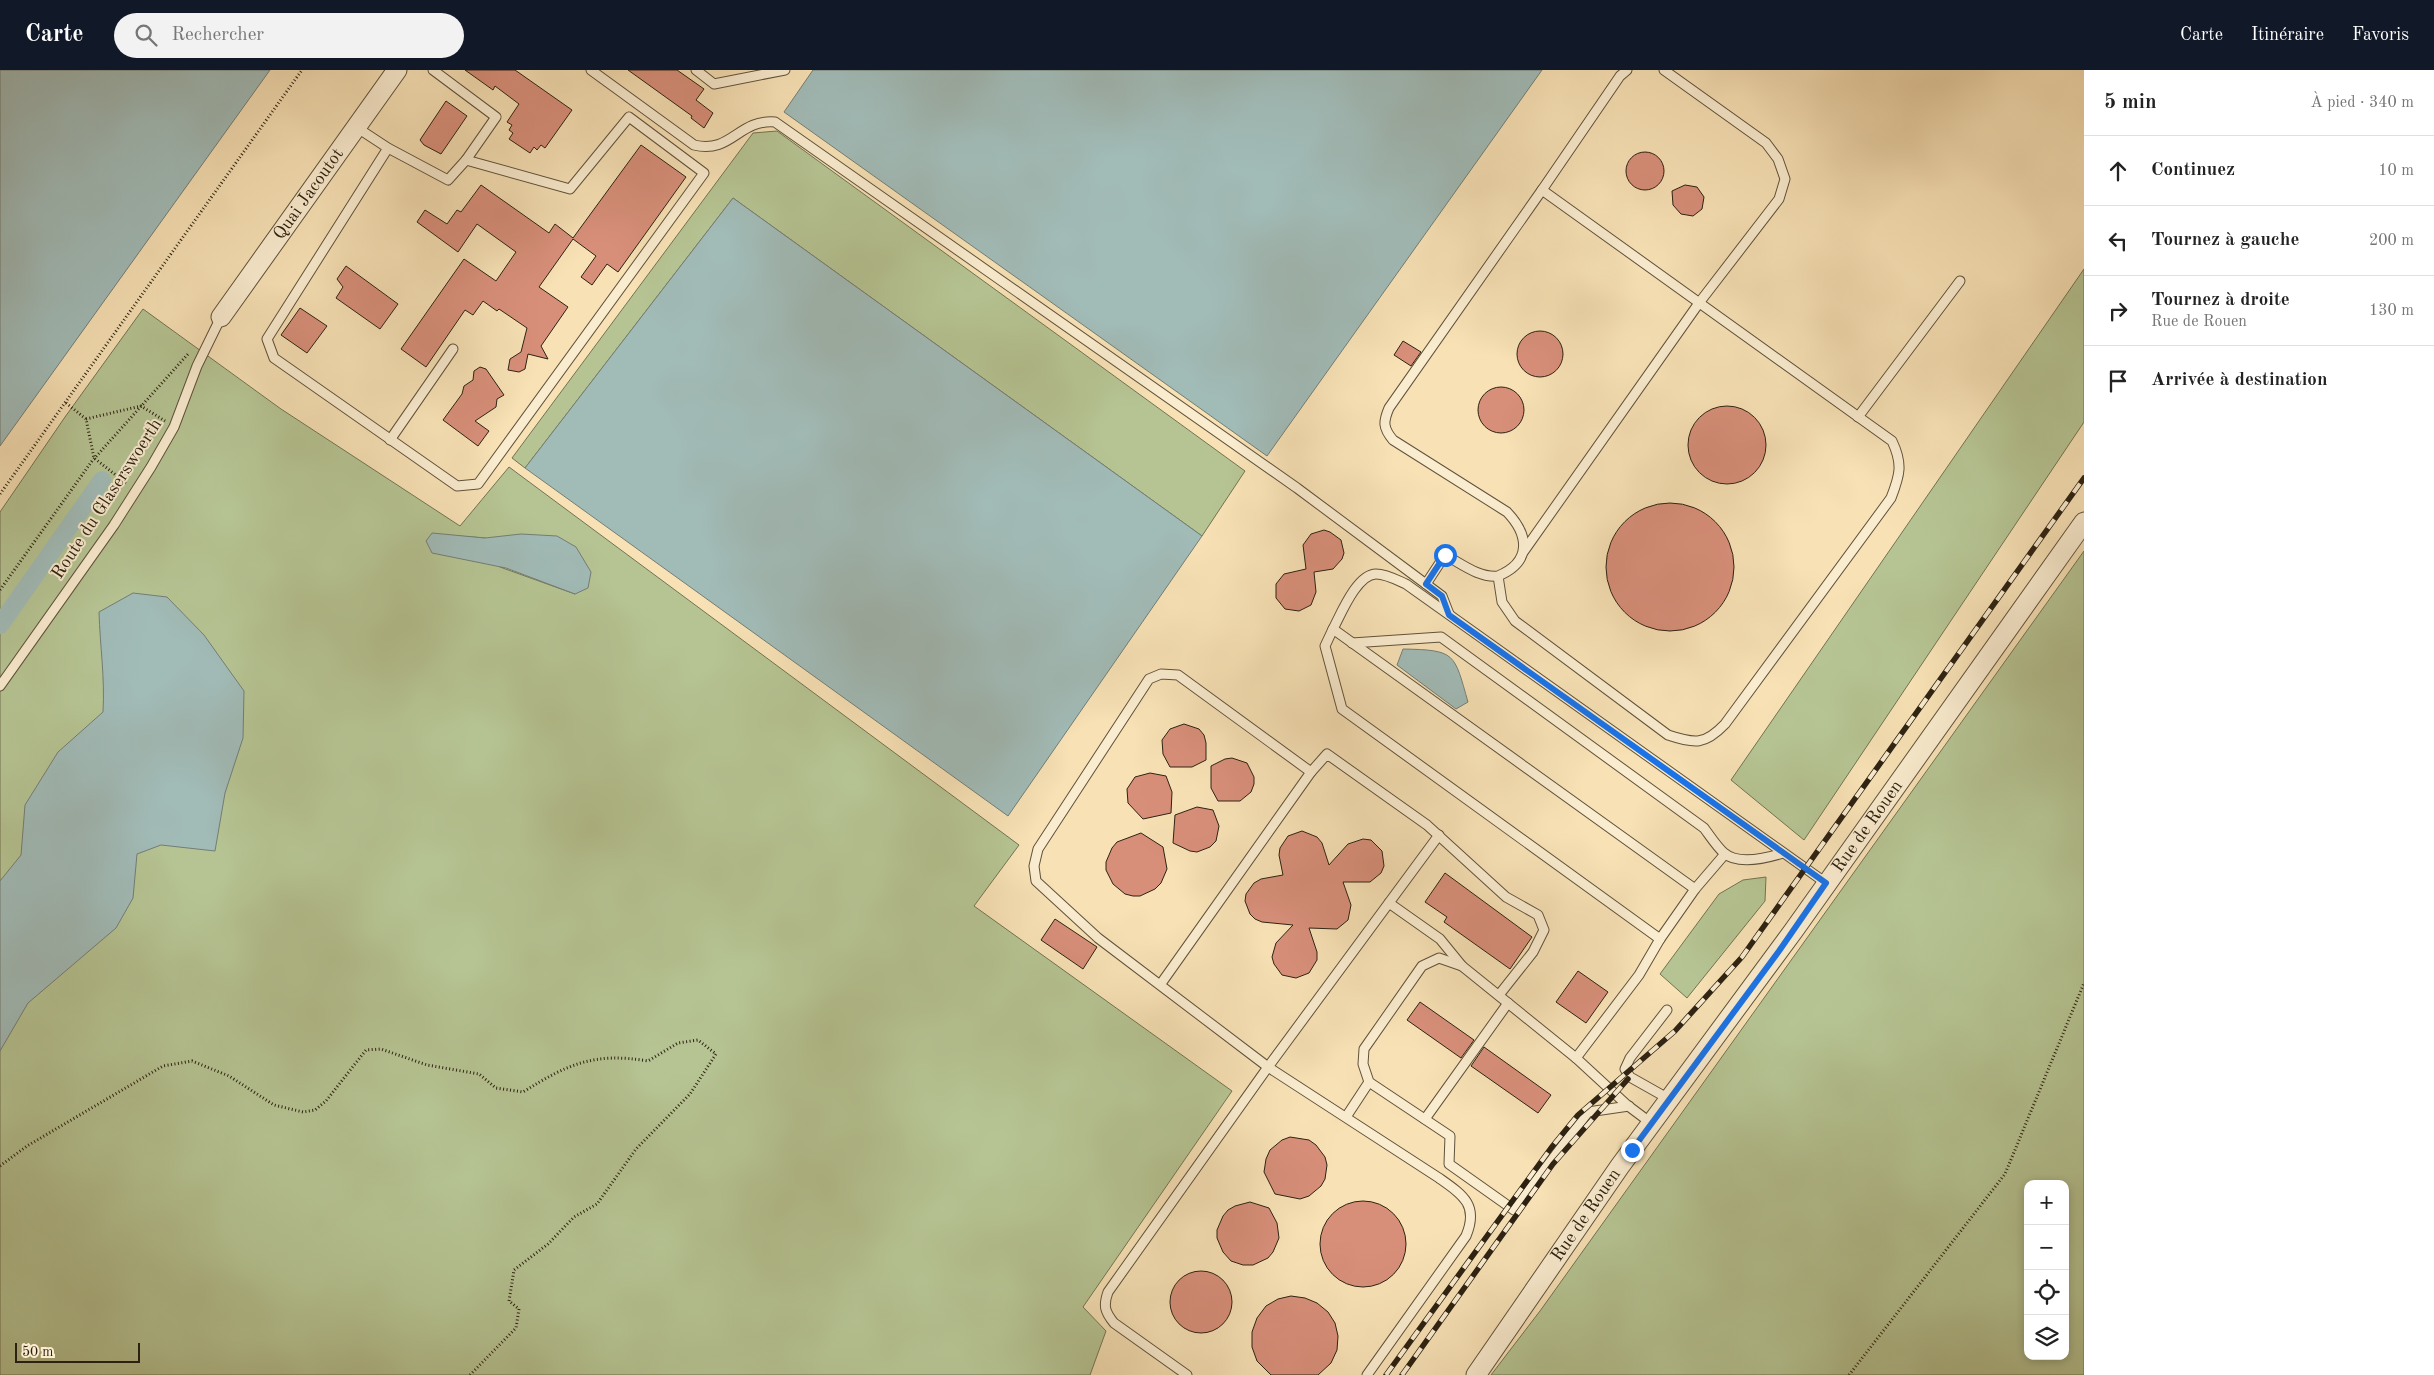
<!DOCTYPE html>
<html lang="fr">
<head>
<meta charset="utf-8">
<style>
	body { margin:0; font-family:"Old Standard TT",serif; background:#f2f2f2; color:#222 }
	.controls { position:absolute; right:15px; bottom:15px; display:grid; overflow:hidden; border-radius:10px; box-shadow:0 2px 8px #0003 }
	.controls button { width:45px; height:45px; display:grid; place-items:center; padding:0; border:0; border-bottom:1px solid #e0e0e0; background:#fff; color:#222; font:25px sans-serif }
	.scale { position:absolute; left:15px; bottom:12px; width:125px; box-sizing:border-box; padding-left:5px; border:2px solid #2d2212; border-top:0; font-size:14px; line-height:18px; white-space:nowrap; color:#2d2212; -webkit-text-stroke:4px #faeccf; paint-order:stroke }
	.stop { position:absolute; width:15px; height:15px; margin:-11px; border:4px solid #1a73e8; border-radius:50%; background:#fff }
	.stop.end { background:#1a73e8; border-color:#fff; box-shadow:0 1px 5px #0008 }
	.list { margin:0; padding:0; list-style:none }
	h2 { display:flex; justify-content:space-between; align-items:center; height:65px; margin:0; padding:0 20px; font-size:21px }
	h2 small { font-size:16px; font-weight:400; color:#767676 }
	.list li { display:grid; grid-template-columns:32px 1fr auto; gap:15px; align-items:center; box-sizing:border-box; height:70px; padding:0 20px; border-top:1px solid #e0e0e0 }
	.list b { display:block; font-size:19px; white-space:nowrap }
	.list p { margin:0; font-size:16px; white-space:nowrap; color:#767676 }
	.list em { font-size:16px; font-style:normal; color:#767676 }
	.icon { flex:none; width:28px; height:28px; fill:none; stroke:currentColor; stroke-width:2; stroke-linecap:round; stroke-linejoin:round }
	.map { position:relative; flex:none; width:2084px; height:1305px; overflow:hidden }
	header { display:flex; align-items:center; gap:30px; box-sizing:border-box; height:70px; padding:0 25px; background:#111827; color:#fff }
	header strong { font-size:24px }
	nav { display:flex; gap:28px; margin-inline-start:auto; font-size:18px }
	.search { width:350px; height:45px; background:#f2f2f2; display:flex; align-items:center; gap:12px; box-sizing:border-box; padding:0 18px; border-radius:28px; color:#767676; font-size:19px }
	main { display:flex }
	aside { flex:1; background:#fff }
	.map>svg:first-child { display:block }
</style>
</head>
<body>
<header>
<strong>Carte</strong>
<div class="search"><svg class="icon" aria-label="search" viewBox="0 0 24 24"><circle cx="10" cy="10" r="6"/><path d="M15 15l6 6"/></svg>Rechercher</div>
<nav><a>Carte</a><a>Itinéraire</a><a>Favoris</a></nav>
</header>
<main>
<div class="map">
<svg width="2084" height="1305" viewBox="0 0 2084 1305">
	<rect width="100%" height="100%" fill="#f7e1b5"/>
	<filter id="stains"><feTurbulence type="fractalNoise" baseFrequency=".004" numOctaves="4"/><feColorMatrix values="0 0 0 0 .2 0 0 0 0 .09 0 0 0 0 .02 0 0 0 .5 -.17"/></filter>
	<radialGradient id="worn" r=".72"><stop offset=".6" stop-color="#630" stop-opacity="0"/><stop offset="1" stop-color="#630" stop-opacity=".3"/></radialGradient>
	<g fill="#b6c493" stroke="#727352" fill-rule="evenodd">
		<polygon points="777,61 1245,401 1202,466 733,128 525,398 512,388 753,63"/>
		<polygon points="2084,199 2084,352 1804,770 1731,710"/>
		<path d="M 143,239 L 281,339 L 460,456 L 509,397 L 1019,775 L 974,836 L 1232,1021 L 1083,1237 L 1106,1261 L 1090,1305 L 0,1305 L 0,442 L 65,347 ZM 458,466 L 485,468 L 575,524 L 500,497 Z"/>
		<path d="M 2084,481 L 2084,1305 L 1491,1305 L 1540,1241 ZM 2028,1114 L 2065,1114 L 2065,1286 L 2028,1286 Z"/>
		<polygon points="1766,807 1765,831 1687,928 1660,904 1719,824 1743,810"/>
	</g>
	<g fill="#a1bbb7" stroke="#737e75">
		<polygon points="0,0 270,0 0,376"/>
		<polygon points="813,0 1542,0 1267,386 784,42"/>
		<polygon points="733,128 1202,466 1008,746 525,398"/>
		<polygon points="432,463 485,468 521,464 557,466 576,477 591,502 588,518 575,524 506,498 432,483 426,471"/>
		<path d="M 133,523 L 167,527 L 204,565 L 244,621 L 243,668 L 225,723 L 215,781 L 161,775 L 137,784 L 133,828 L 116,858 L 28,933 L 0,981 L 0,811 L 21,785 L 25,735 L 58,682 L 103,642 C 105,608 100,576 99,542 Z"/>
		<path d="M 1403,579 C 1456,580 1454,583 1468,632 L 1456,639 L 1397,595 Z"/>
	</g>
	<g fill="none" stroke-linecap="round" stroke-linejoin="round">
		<polyline stroke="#a1bbb7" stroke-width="18" points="0,555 102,410"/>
	</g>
	<g fill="#d88f7a" stroke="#2d2212">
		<polygon points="465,0 515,0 572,40 545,78 541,75 537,80 534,77 530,83 509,69 513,63 509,60 512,55 507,52 519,34 495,16 493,20"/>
		<polygon points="628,0 677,0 704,19 696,30 713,43 704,58 691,48 692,46"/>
		<polygon points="446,31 467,46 441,84 424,75 420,70"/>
		<polygon points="641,75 686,107 618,202 607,194 592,215 581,207 596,186 573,169 539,217 568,237 541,276 548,289 528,284 525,299 519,302 508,300 510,289 521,282 527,258 499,239 497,241 483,231 473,245 465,240 426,297 401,279 464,189 496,211 516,182 477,154 458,182 417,152 425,140 447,154 457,140 461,142 481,115 549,163 555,154 573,168"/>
		<circle cx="1645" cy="101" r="19"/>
		<polygon points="1685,115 1697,117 1704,127 1702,139 1693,146 1681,144 1673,135 1672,121"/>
		<polygon points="346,196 398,234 380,259 336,228 343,217 337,209"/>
		<polygon points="300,238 327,256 307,283 281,265"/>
		<circle cx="1540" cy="284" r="23"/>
		<polygon points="1403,271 1421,282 1411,296 1394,285"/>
		<polygon points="480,297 486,299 504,325 497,329 496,337 475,351 489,361 478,376 443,350 462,324 464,316 473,310 474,301"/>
		<circle cx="1501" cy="340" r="23"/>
		<circle cx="1727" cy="375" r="39"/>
		<circle cx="1670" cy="497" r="64"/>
		<polygon points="1324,460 1330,462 1341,470 1344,483 1342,489 1333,499 1314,502 1316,522 1311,535 1299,541 1285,539 1276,528 1276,514 1284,504 1306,499 1303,475 1311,464"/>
		<polygon points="1184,654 1199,659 1204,665 1206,673 1206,690 1192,697 1170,697 1163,684 1162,670 1170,659"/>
		<polygon points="1232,688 1247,693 1254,707 1254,714 1251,722 1240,731 1218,731 1211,718 1211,696 1225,689"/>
		<polygon points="1150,703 1166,706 1172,722 1171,743 1143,749 1128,733 1127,719 1135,707"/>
		<polygon points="1197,737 1213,740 1219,756 1216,771 1210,777 1197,782 1190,781 1173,773 1175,745"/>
		<polygon points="1302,761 1317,767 1322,773 1329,795 1348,774 1363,769 1371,770 1382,781 1384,796 1381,803 1370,812 1343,812 1351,835 1348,850 1337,859 1309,858 1317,882 1317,890 1309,903 1296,908 1282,905 1274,894 1272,887 1276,873 1293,855 1262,852 1255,849 1250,844 1245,831 1246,824 1254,813 1261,809 1283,805 1279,785 1280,778 1288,766"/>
		<polygon points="1141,763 1163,777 1167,799 1161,813 1155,819 1140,826 1133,826 1125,824 1113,814 1106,800 1106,792 1112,778 1117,772"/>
		<polygon points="1445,803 1532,867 1510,899 1444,852 1447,847 1425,832"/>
		<polygon points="1055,849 1097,877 1083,899 1041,870"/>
		<polygon points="1578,901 1608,922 1586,953 1556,932"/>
		<polygon points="1420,932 1474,970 1461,988 1407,950"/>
		<polygon points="1484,977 1551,1025 1538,1043 1471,996"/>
		<polygon points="1290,1067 1309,1070 1316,1075 1325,1087 1327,1095 1325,1109 1321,1116 1309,1126 1300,1129 1275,1124 1264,1102 1266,1089 1270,1080 1282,1070"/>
		<circle cx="1363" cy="1174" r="43"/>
		<polygon points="1250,1132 1269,1138 1277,1153 1279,1168 1273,1182 1268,1188 1253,1195 1243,1195 1231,1191 1223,1182 1217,1168 1217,1160 1223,1146 1228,1140 1235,1136"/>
		<circle cx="1201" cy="1232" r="31"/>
		<polygon points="1291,1226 1305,1228 1317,1233 1328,1242 1335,1253 1338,1266 1337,1280 1331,1293 1318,1305 1271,1305 1257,1291 1252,1277 1252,1262 1257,1248 1266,1236 1278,1229"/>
	</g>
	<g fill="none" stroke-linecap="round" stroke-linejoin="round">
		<g stroke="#60523b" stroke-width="11">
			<g id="lane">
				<polyline points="433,0 496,47 466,90"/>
				<path d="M 591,0 L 694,75 C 732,84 738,49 775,52 L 1297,418 L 1442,526 L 1449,544"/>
				<polyline points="696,0 714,14 785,0"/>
				<polyline points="356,57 388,78 448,110 466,90 570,119 629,47 704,103 478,414 457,416 274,288 267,269 388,78"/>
				<polyline points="1542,120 1620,6 1627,0"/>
				<polyline points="1858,347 1960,211"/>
				<polyline points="390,370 453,279"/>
				<polyline points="1524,481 1699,233 1779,129 1785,109 1778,89 1766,73 1664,0"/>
				<path d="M 1426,514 L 1445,485 C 1462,494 1479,508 1498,506 L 1502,532 L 1515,551 L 1668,665 C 1695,674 1705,675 1725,654 L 1891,428 C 1900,405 1903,394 1892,371 L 1542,120 L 1389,338 C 1383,352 1383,358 1393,370 L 1507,442 C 1529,465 1532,492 1498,506"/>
				<polyline points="1333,559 1325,576 1342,639 1660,869"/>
				<path d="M 1352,573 L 1441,567 L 1704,758 C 1710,766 1717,777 1724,783 C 1738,795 1767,788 1783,783"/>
				<polyline points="0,616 114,455 151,397 174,357 197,296 221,247"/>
				<polyline points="1311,702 1327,684 1427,755 1506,827 1538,845 1544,860 1533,882 1499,925"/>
				<polyline points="1695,819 1725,784"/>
				<polyline points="1389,833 1440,869 1462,896"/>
				<polyline points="1160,915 1311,702 1178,605 1161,604 1149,609 1038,779 1034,796 1036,811 1098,868 1268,997 1439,765"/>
				<polyline points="1667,940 1630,988 1625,999 1630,1007 1669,1029"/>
				<polyline points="1576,988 1462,896 1439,888 1422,896 1364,979 1363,994 1369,1012 1450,1066 1449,1094 1514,1140 1588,1042 1629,1036"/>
				<polyline points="1346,1047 1369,1012"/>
				<polyline points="1425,1049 1508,933"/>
				<path d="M 1651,1053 L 1627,1035 L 1576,988 L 1639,905 L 1660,869 L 1695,819 L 1333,559 C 1341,544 1357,504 1376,504 C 1386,504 1397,510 1406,514 L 1826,813"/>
				<path d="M 1187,1305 L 1114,1253 C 1105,1242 1103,1236 1108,1222 L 1268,997 L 1439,1108 C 1463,1125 1479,1135 1466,1166 L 1367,1305"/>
			</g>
		</g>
		<g stroke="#60523b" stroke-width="21">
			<g id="street">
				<path id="s1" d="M 221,247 L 397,0"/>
				<path id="s2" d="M 1476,1305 L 1620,1096 L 1794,860 L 2084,452"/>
			</g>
		</g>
		<g stroke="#2d2212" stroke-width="3" stroke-dasharray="1 2.5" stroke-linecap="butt">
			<polyline points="66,333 86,349 94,388 126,413"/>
			<polyline points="86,349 141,336 165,351"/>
			<polyline points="0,424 302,0"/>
			<polyline points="0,520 92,391 188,284"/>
			<path d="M 0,1096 L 27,1076 L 163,996 L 192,991 L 229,1006 L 274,1035 L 303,1042 L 315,1040 L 326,1031 L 366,980 L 381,979 L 427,995 L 479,1004 L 496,1018 L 523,1022 C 568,994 594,982 648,991 L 678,973 L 698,970 L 716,984 L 690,1024 L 636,1079 L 597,1134 L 574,1147 L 548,1174 L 514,1200 L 509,1231 L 519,1239 L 516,1258 L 470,1305"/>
			<polyline points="1849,1305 2005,1104 2084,913"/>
		</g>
		<use href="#lane" stroke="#faeccf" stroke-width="9"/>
		<use href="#street" stroke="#faeccf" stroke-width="19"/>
		<g stroke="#2d2212" stroke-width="5.5">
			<g id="rail">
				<polyline points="1386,1305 1551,1078 1578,1045 1675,961 1742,887 2084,408"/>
				<polyline points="1402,1305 1553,1094 1628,1009"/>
			</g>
		</g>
		<use href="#rail" stroke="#faeccf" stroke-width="4" stroke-dasharray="11" stroke-linecap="butt"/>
	</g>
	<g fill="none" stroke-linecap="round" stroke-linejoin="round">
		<polyline stroke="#1a73e8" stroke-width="6" points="1445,485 1426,514 1442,526 1449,545 1826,813 1779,881 1632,1080"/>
	</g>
	<g text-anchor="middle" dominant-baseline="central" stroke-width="4" stroke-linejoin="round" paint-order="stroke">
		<g font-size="18" fill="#2d2212" stroke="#faeccf">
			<text stroke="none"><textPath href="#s1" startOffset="151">Quai Jacoutot</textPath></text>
			<text transform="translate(107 429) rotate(-57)">Route du Glaserswoerth</text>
			<text stroke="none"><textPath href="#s2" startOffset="674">Rue de Rouen</textPath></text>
			<text stroke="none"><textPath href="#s2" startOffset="194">Rue de Rouen</textPath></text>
		</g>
	</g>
	<rect width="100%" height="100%" filter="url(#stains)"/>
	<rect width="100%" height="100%" fill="url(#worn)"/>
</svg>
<div class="controls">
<button>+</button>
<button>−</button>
<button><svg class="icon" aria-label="locate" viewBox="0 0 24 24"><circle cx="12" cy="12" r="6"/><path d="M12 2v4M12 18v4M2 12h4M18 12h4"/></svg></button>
<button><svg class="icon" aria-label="layers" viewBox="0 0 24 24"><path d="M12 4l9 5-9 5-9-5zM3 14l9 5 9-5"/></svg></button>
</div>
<div class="scale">50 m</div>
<div class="stop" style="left:1445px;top:485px"></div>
<div class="stop end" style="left:1632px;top:1080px"></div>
</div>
<aside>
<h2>5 min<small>À pied · 340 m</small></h2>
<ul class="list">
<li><svg class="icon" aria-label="ahead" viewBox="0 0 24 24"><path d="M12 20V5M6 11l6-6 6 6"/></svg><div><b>Continuez</b></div><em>10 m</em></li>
<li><svg class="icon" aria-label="left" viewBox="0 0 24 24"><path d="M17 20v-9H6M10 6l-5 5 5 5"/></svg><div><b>Tournez à gauche</b></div><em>200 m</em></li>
<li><svg class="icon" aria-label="right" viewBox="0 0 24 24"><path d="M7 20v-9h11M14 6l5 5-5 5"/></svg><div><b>Tournez à droite</b><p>Rue de Rouen</p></div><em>130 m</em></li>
<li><svg class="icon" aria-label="arrive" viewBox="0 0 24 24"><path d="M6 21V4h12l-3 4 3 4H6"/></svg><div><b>Arrivée à destination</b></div></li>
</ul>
</aside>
</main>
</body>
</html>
